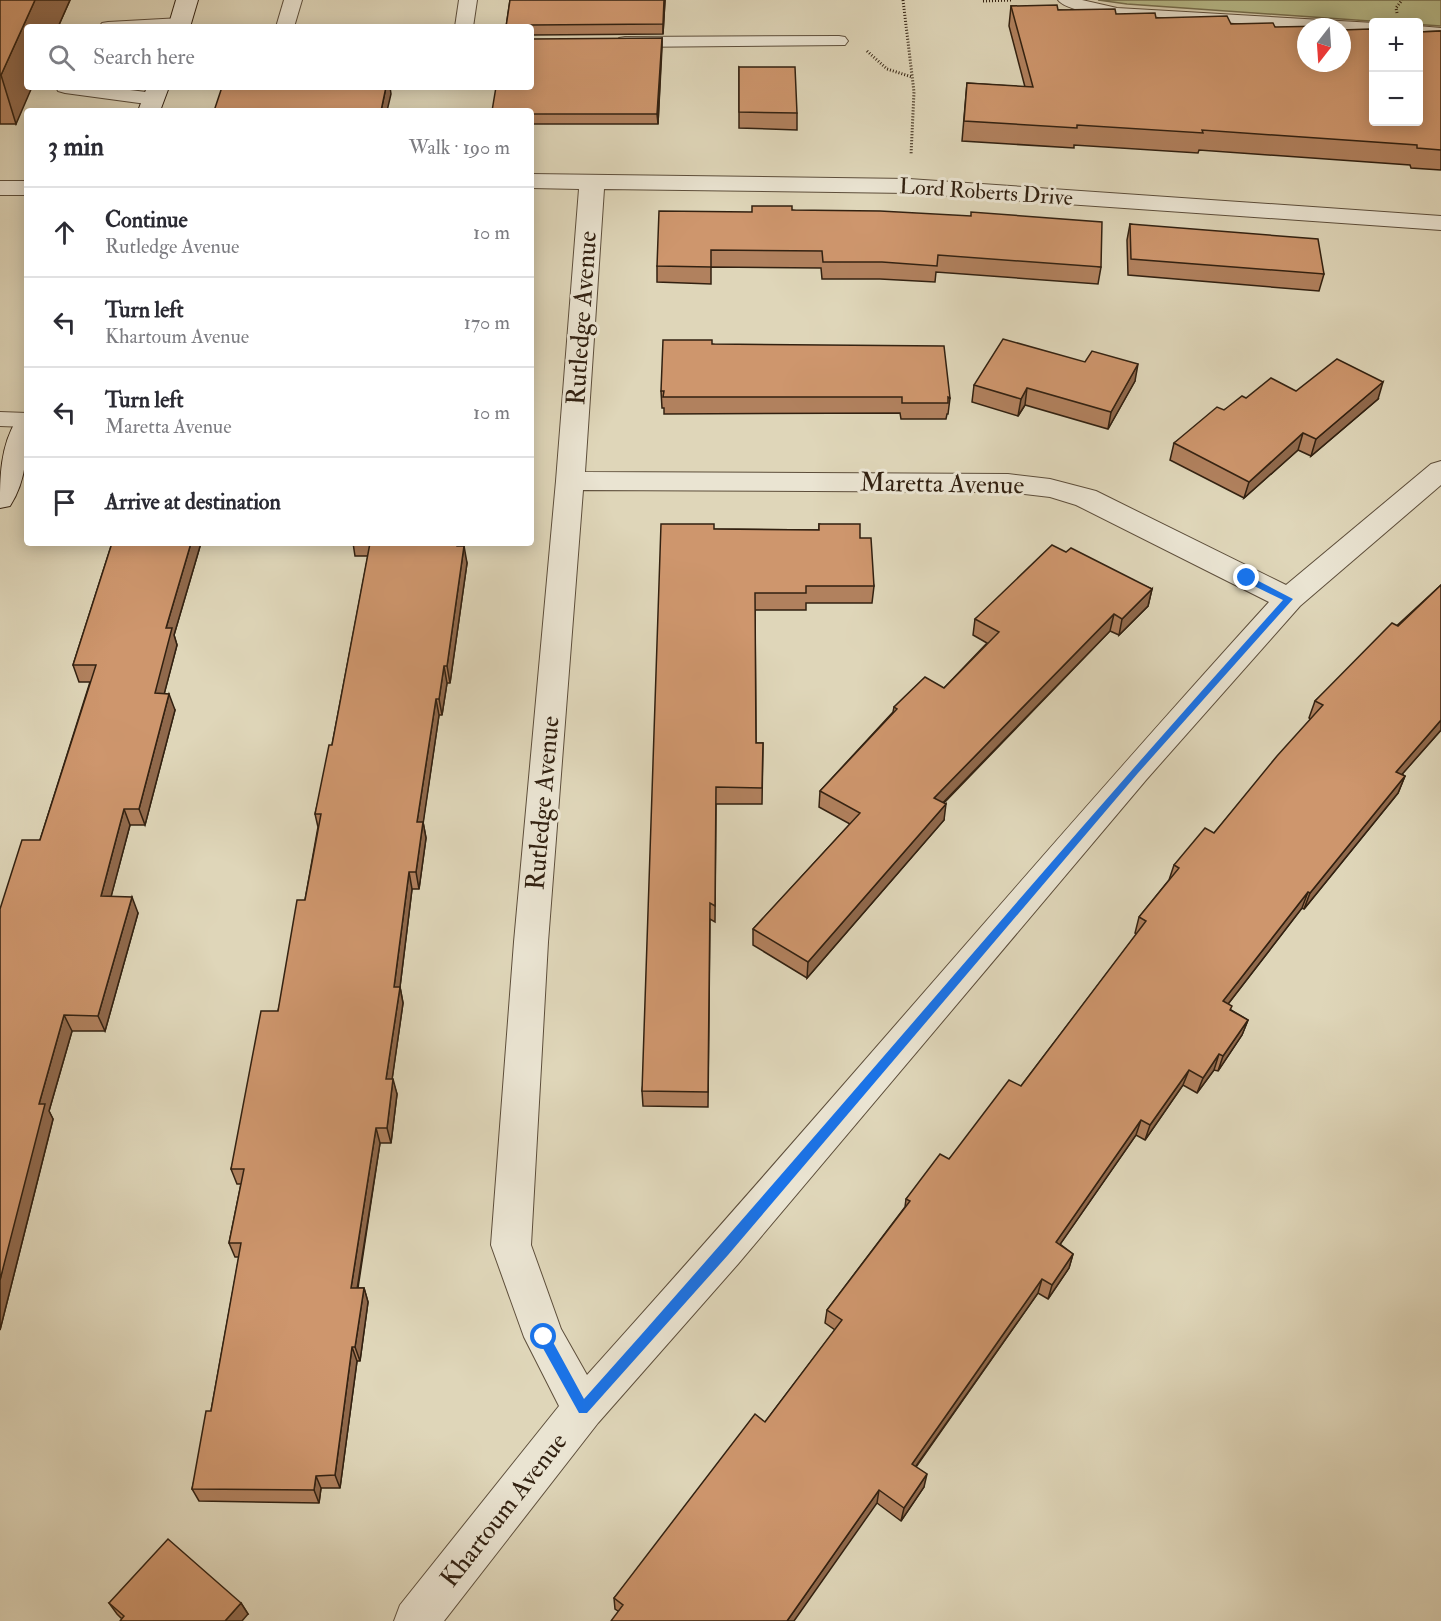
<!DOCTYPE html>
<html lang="en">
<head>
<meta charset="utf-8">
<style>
	body { margin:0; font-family:"IM FELL Double Pica",serif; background:#f7f7f7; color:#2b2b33 }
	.controls { position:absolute; right:18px; top:18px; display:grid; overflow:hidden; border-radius:6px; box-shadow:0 3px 15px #0003 }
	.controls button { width:54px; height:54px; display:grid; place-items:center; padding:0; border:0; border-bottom:2px solid #e1e1e2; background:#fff; color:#2b2b33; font:30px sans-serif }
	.compass { position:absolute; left:1297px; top:18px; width:54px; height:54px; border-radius:50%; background:#fff; box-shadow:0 3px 15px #0003; rotate:197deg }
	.stop { position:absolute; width:18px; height:18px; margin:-14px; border:4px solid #1a73e8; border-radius:50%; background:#fff }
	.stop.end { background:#1a73e8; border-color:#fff; box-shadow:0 2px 6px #0008 }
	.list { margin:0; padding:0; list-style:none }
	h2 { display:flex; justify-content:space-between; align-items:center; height:78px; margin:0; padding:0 24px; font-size:26px }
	h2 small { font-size:20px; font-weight:400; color:#7c7c81 }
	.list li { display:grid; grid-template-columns:39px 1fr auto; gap:18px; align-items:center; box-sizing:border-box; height:90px; padding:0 24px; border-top:2px solid #e1e1e2 }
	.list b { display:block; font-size:22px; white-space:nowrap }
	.list p { margin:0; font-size:20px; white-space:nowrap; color:#7c7c81 }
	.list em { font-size:20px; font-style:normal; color:#7c7c81 }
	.icon { flex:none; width:33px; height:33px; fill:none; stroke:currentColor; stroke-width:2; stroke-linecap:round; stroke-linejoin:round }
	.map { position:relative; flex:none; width:1441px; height:1621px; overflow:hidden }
	.search { position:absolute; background:#fff; box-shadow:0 3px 15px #0003; left:24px; top:24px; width:510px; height:66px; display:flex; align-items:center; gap:15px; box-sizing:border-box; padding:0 21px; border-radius:6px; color:#7c7c81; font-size:22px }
	.panel { position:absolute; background:#fff; box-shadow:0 3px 15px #0003; left:24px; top:108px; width:510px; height:438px; border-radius:6px }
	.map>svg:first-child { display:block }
</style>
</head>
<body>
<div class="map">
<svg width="1441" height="1621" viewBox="0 0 1441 1621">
	<rect width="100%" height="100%" fill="#dfd6b9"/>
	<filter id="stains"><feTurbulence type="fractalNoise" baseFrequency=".00333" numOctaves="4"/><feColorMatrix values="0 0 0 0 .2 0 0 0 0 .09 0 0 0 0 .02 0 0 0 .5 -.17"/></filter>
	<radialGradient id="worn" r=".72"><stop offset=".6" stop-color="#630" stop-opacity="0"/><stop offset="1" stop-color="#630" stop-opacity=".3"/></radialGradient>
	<polygon fill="#b8bc8b" stroke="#756e4e" stroke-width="1.5" points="1098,0 1441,0 1441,26 1127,4"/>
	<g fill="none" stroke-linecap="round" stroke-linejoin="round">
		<g stroke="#5d4e3b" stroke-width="2">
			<g id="lane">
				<polygon points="284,0 302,0 294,27 276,27"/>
				<polygon points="459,0 477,0 473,27 455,27"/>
				<path d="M 1058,0 L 1082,0 L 1117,8 L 1374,23 L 1374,33 L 1342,31 L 1342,27 L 1306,27 L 1306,29 C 1268,27 1075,24 1058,0 Z"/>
				<polygon points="181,18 187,19 190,23 187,27 99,27 102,23 108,22"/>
				<polygon points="1418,26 1441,28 1441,38 1418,36"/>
				<polygon points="839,36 845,37 848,41 845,45 625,47 619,46 616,42 619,38 625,37"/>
				<polygon points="56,87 106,87 154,93 161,95 163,99 161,103 154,105 65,93 58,91"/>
				<polygon points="0,412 27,413 27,427 0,426"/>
			</g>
		</g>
		<g stroke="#5d4e3b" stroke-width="2">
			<g id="street">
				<path d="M 531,174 L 909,179 L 1441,216 L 1441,230 L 909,193 L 604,189 L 585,472 L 1008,474 L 1050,479 L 1096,491 L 1286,585 L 1431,464 L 1441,461 L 1441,485 L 1300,606 L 1146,780 L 738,1264 L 598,1423 L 444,1621 L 394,1621 L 400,1605 L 559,1406 L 524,1337 L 491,1245 L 514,942 L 556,481 L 579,189 L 531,188 ZM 583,490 L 1008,492 L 1050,497 L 1076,505 L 1269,602 C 1038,856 817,1120 587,1375 L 561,1329 L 531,1245 L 548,942 Z"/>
				<rect x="0" y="181" width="27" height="14"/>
			</g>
		</g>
		<g stroke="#322111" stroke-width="2">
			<g id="secondary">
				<polygon points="176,0 198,0 190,27 168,27"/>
				<polygon points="147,87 169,87 160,111 138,111"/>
				<path d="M 27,416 C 27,448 28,478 10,506 L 0,508 C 0,477 0,447 17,419 Z"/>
			</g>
		</g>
		<g stroke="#322111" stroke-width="3" stroke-dasharray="1 2" stroke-linecap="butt">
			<polyline points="903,0 914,92 911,155"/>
			<polyline points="983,1 1012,0"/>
			<polyline points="1397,13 1396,8 1402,0"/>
			<polyline points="867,51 887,69 912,77"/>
		</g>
		<use href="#lane" fill="#eae4d2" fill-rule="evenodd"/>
		<use href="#street" fill="#eae4d2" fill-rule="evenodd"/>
		<use href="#secondary" fill="#eae4d2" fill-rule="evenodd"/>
	</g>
	<g fill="#b1815e" stroke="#322111" stroke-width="1.5">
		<polygon points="0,0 70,0 58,27 27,27 16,124 0,124"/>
		<polygon points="510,0 665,0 663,34 531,35 531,27 506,27"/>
		<polygon points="1011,6 1275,27 1306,63 1373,34 1441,31 1441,170 1411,168 1410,165 1199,150 1198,153 1074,145 1074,148 962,141 967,83 1025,87 1009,26"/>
		<polygon points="662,38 658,124 531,124 531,111"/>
		<polygon points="739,67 797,113 797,130 739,128"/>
		<polygon points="792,210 1101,267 1098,284 936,272 935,282 880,279 822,279 821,268 711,267 711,284 657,282 657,266 752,212"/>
		<polygon points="1130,224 1324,274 1319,291 1128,275 1127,240"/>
		<polygon points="712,344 950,398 948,414 947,414 946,419 901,419 900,413 664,414 664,408 662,408 661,391"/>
		<polygon points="1085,362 1135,381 1108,429 1025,405 1018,416 972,402 974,385"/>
		<polygon points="1296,391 1378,399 1311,456 1298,450 1244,498 1170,460 1174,443 1224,410 1246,398"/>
		<polygon points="819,524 860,538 874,586 872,603 806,603 806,610 755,610 756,743 763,743 762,804 716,804 715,922 710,919 708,1107 643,1106 642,1091 714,529 819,530"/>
		<polygon points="112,543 201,543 174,635 177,645 164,694 175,710 145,825 130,825 111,896 138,913 105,1031 72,1031 49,1111 53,1119 0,1330 0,909 40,840 90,682 79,682 73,665"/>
		<polygon points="353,543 462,543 462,546 467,563 450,683 447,683 442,715 439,715 423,822 426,838 419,889 412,889 400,987 403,1003 392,1079 397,1094 391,1143 380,1143 358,1288 364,1288 368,1302 360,1361 357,1361 340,1488 321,1488 319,1503 199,1501 192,1489 211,1411 239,1257 235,1257 229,1243 241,1184 237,1184 231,1169 278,1011 305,900 318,827 315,814 332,745 368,556 355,556"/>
		<polygon points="1066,552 1152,589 1148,606 1119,635 1110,631 944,803 944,820 807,978 753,945 753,929 850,824 819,807 820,791 893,712 894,707 944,688 987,643 973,635 975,619"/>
		<polygon points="1441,585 1441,730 1402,774 1405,776 1398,793 1304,909 1302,908 1228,1004 1231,1010 1248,1020 1242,1035 1218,1071 1214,1070 1197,1093 1183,1085 1145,1140 1136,1135 1060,1244 1073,1254 1069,1268 1048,1299 1038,1293 916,1467 924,1487 901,1521 877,1503 618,1611 615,1609 614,1598 765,1422 835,1330 825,1323 827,1310 905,1207 906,1199 949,1159 1021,1086 1137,934 1135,933 1139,917 1169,880 1174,865 1214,833 1311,719 1309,718 1315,701"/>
		<polygon points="109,1603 241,1603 248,1614 122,1619 117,1614"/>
	</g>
	<g fill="#90694c" stroke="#322111" stroke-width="1.5">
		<polygon points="35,0 70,0 58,27 27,27 27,87 32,87 16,124 1,75"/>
		<polygon points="664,0 665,0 663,34 663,24"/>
		<polygon points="662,38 662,48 658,124 657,114"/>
		<polygon points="386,87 390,87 391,94 387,111 381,111"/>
		<polygon points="1138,364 1135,381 1108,429 1111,412"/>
		<polygon points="1383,382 1378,399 1311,456 1316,439"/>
		<polygon points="1027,388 1025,405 1018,416 1021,399"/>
		<polygon points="1303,433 1298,450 1244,498 1249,482"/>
		<polygon points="191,543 201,543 174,635 177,645 160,710 155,693 166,628"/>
		<polygon points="464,546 467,563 450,683 447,666"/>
		<polygon points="1152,589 1148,606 1119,635 1122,619"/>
		<polygon points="1114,614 1110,631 932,814 934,798"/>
		<polygon points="444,666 447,683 442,715 439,699"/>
		<polygon points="169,694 175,710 145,825 139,809"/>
		<polygon points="436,699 439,715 421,838 417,822"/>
		<polygon points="1441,720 1441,730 1390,788 1396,772"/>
		<polygon points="1405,776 1398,793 1304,909 1310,893"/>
		<polygon points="946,804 944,820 807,978 808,962"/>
		<polygon points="124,809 130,825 107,912 101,896"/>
		<polygon points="423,822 426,838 419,889 416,872"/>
		<polygon points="409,872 412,889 398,1003 394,987"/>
		<polygon points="1308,892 1302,908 1218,1017 1223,1001"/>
		<polygon points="132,897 138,913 105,1031 98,1016"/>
		<polygon points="400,987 403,1003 390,1094 386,1079"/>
		<polygon points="64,1015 72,1031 49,1111 53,1119 0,1330 0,1280 39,1104"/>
		<polygon points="1248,1020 1242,1035 1218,1071 1223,1056"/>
		<polygon points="1219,1054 1214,1070 1197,1093 1203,1078"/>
		<polygon points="1189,1070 1183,1085 1145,1140 1150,1125"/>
		<polygon points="393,1079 397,1094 391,1143 387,1128"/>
		<polygon points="1141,1120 1136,1135 1052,1256 1056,1242"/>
		<polygon points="376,1128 380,1143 355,1302 351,1288"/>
		<polygon points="1073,1254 1069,1268 1048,1299 1052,1285"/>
		<polygon points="1042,1279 1038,1293 909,1476 912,1464"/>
		<polygon points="364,1288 368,1302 360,1361 355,1347"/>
		<polygon points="352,1347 357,1361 340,1488 335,1475"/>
		<polygon points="927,1474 924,1487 901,1521 904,1508"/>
		<polygon points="316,1476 321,1488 319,1503 314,1490"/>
		<polygon points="879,1490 877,1503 794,1621 787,1621"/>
		<polygon points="241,1603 248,1614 242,1621 225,1621"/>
	</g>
	<g fill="#ce966d" stroke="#322111" stroke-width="1.5">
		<polygon points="0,0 35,0 1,75 0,75"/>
		<polygon points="510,0 664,0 663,24 530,25 528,27 506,27"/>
		<polygon points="1057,5 1058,10 1115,9 1116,14 1155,13 1156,18 1227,16 1231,24 1273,23 1275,27 1327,26 1328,27 1306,27 1306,63 1342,63 1342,30 1370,29 1374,34 1374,122 1419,122 1419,32 1441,31 1441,150 1417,148 1417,145 1202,130 1203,133 1077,125 1077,128 964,121 967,83 1033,87 1011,6"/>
		<polygon points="662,38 657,114 531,114 531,111 492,111 496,87 531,87 531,39"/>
		<polygon points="739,67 795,67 797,113 739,112"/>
		<polygon points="222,87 386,87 381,111 214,111"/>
		<polygon points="752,206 792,206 792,210 880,211 971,216 971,212 1102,222 1101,267 938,255 937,266 882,262 823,262 822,251 711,250 711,267 657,266 659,211 752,212"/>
		<polygon points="1130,224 1318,239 1324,274 1131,259"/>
		<polygon points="1003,339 1085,362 1092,351 1138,364 1111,412 1027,388 1021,399 974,385"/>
		<polygon points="663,340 712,340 712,344 944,346 950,398 948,397 948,403 902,403 902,397 663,397 664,391 661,391"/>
		<polygon points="1337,359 1383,382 1316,439 1303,433 1249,482 1174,443 1217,407 1224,410 1242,396 1246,398 1271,378 1296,391"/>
		<polygon points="661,524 714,524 714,529 819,530 819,524 860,524 860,538 871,538 874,586 806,586 806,593 755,593 756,743 763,743 762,788 716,787 715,906 710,903 708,1092 642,1091"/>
		<polygon points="112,543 191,543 166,628 172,628 155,693 169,694 139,809 124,809 101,896 132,897 98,1016 64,1015 39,1104 45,1104 0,1280 0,909 22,840 40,840 96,665 73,665"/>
		<polygon points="370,543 457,543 457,546 464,546 447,666 444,666 439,699 436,699 417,822 423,822 416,872 409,872 394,987 400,987 386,1079 393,1079 387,1128 376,1128 351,1288 364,1288 355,1347 352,1347 335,1475 316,1476 314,1490 192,1489 206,1411 211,1411 241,1243 229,1243 244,1169 231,1169 261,1011 278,1011 297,900 305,900 321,814 315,814 329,745 332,745"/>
		<polygon points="1052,545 1066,552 1071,548 1152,589 1122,619 1114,614 934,798 946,804 808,962 753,929 860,813 820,791 897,709 894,707 925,677 944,688 999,632 975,619"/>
		<polygon points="1441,585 1441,720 1396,772 1405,776 1310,893 1308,892 1223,1001 1232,1006 1230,1010 1248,1020 1223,1056 1219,1054 1203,1078 1189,1070 1150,1125 1141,1120 1056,1242 1073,1254 1052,1285 1042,1279 912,1464 927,1474 904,1508 879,1490 787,1621 611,1621 623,1605 614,1598 755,1414 765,1422 842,1320 827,1310 910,1201 906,1199 940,1154 949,1159 1009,1080 1021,1086 1146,921 1139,917 1179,868 1174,865 1205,828 1214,833 1277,756 1323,705 1315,701 1392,623 1398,626"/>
		<polygon points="168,1539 241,1603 225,1621 120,1621 124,1616 109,1603"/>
	</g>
	<path fill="#1a73e8" d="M 1247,575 L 1293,599 L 1138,773 L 728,1255 L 587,1413 L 579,1413 L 539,1341 L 539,1333 L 548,1333 L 584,1399 C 820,1135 1046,863 1283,600 L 1244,581 L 1243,578 Z"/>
	<g text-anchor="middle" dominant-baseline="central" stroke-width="6" stroke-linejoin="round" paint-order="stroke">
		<g font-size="22" fill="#322111" stroke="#eae4d2">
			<text transform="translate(986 192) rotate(4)">Lord Roberts Drive</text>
		</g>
		<g font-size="26" fill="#322111" stroke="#eae4d2">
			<text transform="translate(582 318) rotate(-86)">Rutledge Avenue</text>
			<text transform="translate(942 484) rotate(1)">Maretta Avenue</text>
			<text transform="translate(543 803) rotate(-85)">Rutledge Avenue</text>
			<text transform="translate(504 1510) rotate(-52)">Khartoum Avenue</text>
		</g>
	</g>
	<rect width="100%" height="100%" filter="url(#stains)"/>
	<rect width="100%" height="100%" fill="url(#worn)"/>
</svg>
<div class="controls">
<button>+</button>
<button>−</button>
</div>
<svg class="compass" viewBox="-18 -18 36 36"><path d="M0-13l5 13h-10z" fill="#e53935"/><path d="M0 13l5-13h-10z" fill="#7c7c81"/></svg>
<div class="stop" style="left:544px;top:1337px"></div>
<div class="stop end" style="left:1247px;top:578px"></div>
<div class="search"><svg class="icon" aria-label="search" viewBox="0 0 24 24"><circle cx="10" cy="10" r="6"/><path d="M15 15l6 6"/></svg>Search here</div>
<section class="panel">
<h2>3 min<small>Walk · 190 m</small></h2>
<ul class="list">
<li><svg class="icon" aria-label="ahead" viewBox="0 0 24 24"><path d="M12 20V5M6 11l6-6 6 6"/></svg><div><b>Continue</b><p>Rutledge Avenue</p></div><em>10 m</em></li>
<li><svg class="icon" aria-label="left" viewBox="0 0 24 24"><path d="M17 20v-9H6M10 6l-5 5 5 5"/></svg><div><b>Turn left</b><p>Khartoum Avenue</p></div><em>170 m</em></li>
<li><svg class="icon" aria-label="left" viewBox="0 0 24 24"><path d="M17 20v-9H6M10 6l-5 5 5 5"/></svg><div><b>Turn left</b><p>Maretta Avenue</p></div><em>10 m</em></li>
<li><svg class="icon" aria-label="arrive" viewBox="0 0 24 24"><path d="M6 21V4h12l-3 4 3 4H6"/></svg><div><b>Arrive at destination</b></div></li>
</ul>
</section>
</div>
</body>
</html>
